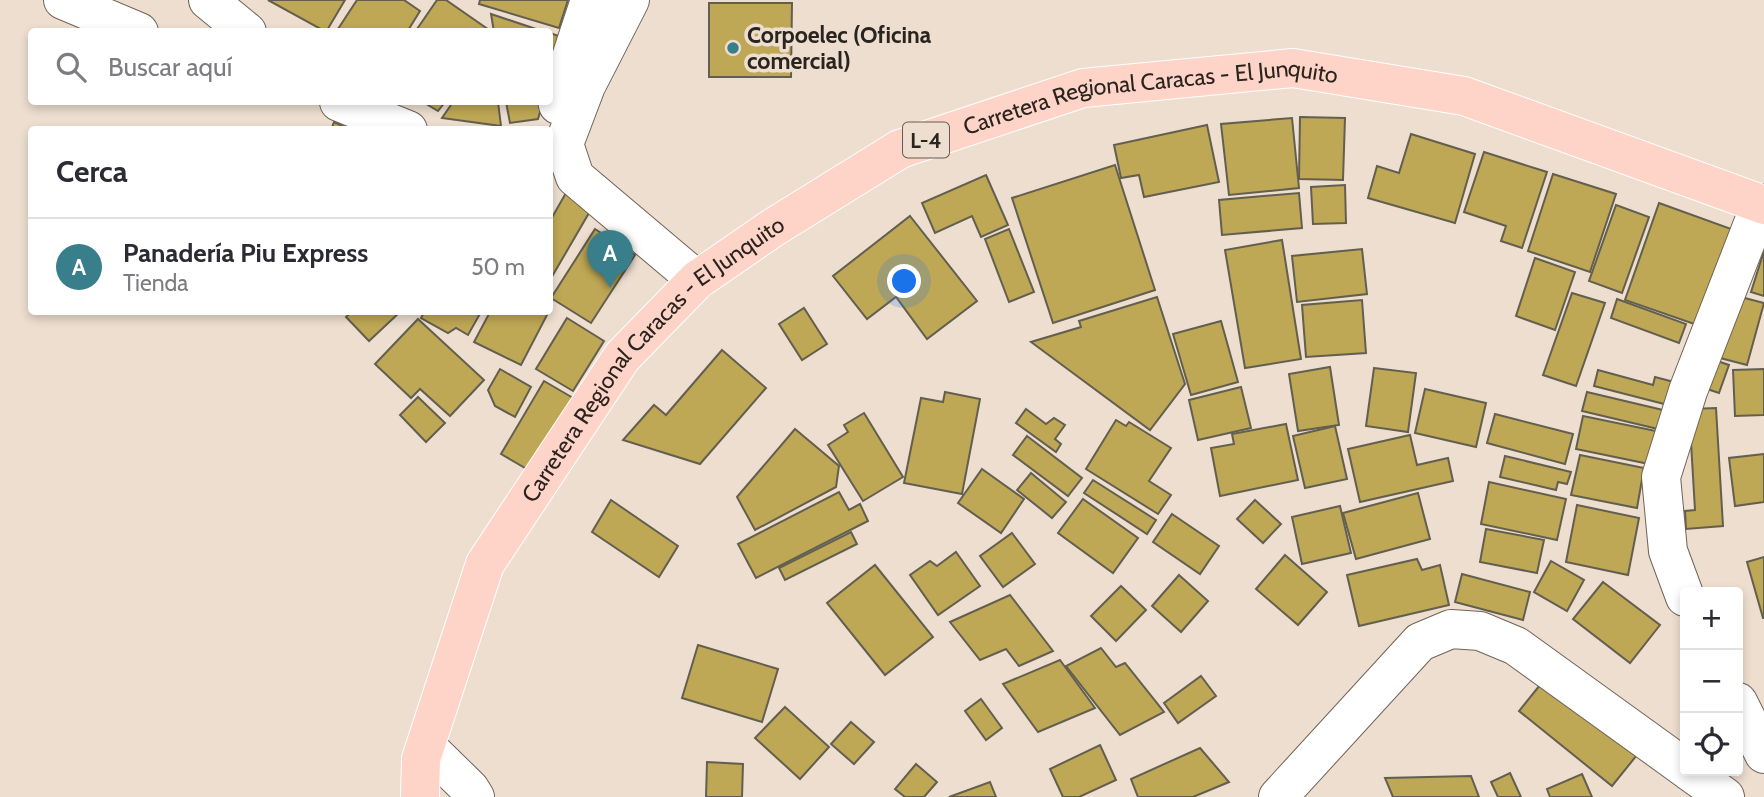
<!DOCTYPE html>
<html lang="es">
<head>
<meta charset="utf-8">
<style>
	body { margin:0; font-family:Cabin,sans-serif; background:#f2f2f3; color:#2b2b33 }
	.controls { position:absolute; right:21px; bottom:21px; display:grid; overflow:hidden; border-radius:7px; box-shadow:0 4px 10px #0003 }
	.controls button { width:63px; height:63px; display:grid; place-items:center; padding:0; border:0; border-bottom:2px solid #e1e1e2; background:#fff; color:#2b2b33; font:35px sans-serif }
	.you { position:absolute; left:905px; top:282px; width:24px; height:24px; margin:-18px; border:5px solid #fff; border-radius:50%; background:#1a73e8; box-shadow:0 0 0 10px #1a73e833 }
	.badge { display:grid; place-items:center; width:46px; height:46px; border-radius:50%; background:#397f8b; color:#fff; font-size:23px; font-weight:700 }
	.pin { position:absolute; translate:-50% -58px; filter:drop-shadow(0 2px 4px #0008) }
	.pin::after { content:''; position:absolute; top:37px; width:24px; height:21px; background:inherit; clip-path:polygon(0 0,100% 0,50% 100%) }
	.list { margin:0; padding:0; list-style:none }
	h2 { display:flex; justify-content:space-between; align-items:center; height:91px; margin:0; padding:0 28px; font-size:30px }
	h2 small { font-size:23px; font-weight:400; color:#7c7c81 }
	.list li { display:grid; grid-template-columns:46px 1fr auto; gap:21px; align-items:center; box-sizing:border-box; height:98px; padding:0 28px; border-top:2px solid #e1e1e2 }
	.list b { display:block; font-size:26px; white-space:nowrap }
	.list p { margin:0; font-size:23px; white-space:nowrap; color:#7c7c81 }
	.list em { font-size:23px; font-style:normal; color:#7c7c81 }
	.icon { flex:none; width:38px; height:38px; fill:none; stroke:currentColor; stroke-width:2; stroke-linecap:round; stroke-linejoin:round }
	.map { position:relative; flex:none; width:1764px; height:797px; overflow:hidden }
	.search { position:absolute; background:#fff; box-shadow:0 4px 10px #0003; left:28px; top:28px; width:525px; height:77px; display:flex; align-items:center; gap:18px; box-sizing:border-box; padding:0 24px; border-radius:7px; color:#7c7c81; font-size:26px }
	.panel { position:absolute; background:#fff; box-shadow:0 4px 10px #0003; left:28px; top:126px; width:525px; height:189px; border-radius:7px }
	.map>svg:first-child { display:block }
</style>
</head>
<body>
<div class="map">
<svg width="1764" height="797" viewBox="0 0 1764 797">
	<rect width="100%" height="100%" fill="#edded0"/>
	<g fill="#bea755" stroke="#635f4f" stroke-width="2">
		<polygon points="268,0 345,0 326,32"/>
		<polygon points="357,0 404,0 420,11 407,32 336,32"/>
		<polygon points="437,0 446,0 492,32 415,32"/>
		<polygon points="480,0 568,0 559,28 479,4"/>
		<polygon points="709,3 792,3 791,77 709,77"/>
		<polygon points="491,14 545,32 494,32"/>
		<polygon points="550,33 564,38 550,83"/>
		<polygon points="423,102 445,102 438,111"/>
		<polygon points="453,102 498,102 501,126 442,118"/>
		<polygon points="506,102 543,102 538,119 510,123"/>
		<polygon points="1300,117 1345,118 1343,180 1299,179"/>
		<polygon points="1292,118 1299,188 1229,195 1221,124"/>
		<polygon points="334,122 351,130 331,130"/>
		<polygon points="1207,125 1219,182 1144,197 1139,175 1121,178 1114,145"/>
		<polygon points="1411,134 1475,154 1455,223 1368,198 1377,166 1399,173"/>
		<polygon points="1484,152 1547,172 1522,248 1501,241 1506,226 1464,212"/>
		<polygon points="1115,165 1155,290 1053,323 1012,198"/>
		<polygon points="1553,174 1616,194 1590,272 1528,251"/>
		<polygon points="986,175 1008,225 981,237 972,216 935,233 922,203"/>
		<polygon points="1345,185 1346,223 1313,224 1311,187"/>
		<polygon points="567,191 593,206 550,280 550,221"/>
		<polygon points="1299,193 1302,228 1222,235 1219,200"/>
		<polygon points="1659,203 1734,230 1700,326 1625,300"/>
		<polygon points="1616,205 1649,217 1622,293 1589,281"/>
		<polygon points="910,216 977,301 927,339 896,297 867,319 833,276"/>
		<polygon points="595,229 635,255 591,323 551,298"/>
		<polygon points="1009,229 1034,292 1009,302 985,239"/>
		<polygon points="1282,240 1301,359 1245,368 1225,250"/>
		<polygon points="1362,249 1367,294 1297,302 1292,256"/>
		<polygon points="1764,251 1764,296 1751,292"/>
		<polygon points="1535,258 1575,272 1555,330 1516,316"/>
		<polygon points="1572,293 1605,303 1576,386 1543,375"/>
		<polygon points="1737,296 1764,303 1747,365 1720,358"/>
		<polygon points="1157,297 1185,384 1150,430 1031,342 1081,327 1079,321"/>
		<polygon points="1617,299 1686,324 1679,343 1611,318"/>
		<polygon points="1362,300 1366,353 1306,357 1302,305"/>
		<polygon points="804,308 827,344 802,360 779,324"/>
		<polygon points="351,312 400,312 369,341 346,317"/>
		<polygon points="424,312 481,312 468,335 456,328 448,333 421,318"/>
		<polygon points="490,312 541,312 547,315 521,365 474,342"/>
		<polygon points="567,318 604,341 573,391 536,369"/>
		<polygon points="418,319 484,380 450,416 420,389 411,398 375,364"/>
		<polygon points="1221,321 1238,382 1191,395 1173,334"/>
		<polygon points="722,350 766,388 700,464 623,440 654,405 666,415"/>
		<polygon points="1711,359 1729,365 1719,393 1701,387"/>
		<polygon points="1330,367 1339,425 1298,431 1289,374"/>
		<polygon points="1374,368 1416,373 1408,432 1366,426"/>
		<polygon points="500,369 531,387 515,417 495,406 488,390"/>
		<polygon points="1764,369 1764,415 1735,416 1733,370"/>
		<polygon points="1598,370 1653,385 1655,377 1674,382 1668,405 1594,386"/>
		<polygon points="544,381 580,402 537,475 501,454"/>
		<polygon points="1241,387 1251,428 1198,440 1189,400"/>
		<polygon points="1425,389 1486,403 1476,447 1415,433"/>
		<polygon points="945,392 980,399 962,494 904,483 921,398 943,402"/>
		<polygon points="1587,392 1663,410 1658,429 1582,411"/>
		<polygon points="418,397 445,423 426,442 400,415"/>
		<polygon points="1716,408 1723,526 1686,529 1685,511 1695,510 1689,409"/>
		<polygon points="1026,409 1046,424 1054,418 1065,425 1055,439 1061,444 1056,452 1016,423"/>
		<polygon points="864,413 903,477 863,501 828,445 848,432 844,425"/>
		<polygon points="1495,414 1573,434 1565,464 1487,443"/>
		<polygon points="1583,416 1656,431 1649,464 1576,449"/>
		<polygon points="1116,420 1126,426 1129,422 1171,448 1149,481 1171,495 1158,514 1086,469"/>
		<polygon points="1286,424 1298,480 1220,496 1211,448 1234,444 1232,434"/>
		<polygon points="1335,426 1347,479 1305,488 1293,436"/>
		<polygon points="795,429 839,466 836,487 755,530 737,497"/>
		<polygon points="1410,435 1417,465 1448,458 1453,481 1360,502 1348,449"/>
		<polygon points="1027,436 1082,478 1068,496 1013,455"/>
		<polygon points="1764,454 1764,502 1735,506 1729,458"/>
		<polygon points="1580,455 1644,468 1637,508 1571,495"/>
		<polygon points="1505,456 1571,472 1567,484 1558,482 1556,490 1500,477"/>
		<polygon points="982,469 1024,499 1001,533 958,503"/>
		<polygon points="1031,473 1066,502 1052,518 1017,490"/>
		<polygon points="1093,480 1156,520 1147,534 1084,493"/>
		<polygon points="1489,482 1566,499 1557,540 1481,524"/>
		<polygon points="839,492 849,510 860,504 868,521 756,578 738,544"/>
		<polygon points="1418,493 1430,539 1356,559 1343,513"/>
		<polygon points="1083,499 1138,538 1113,573 1058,533"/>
		<polygon points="611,500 678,546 659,577 592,532"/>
		<polygon points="1255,500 1281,524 1263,543 1237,519"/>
		<polygon points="1577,505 1639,518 1628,575 1566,562"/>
		<polygon points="1340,506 1351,553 1302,564 1292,517"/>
		<polygon points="1172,514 1219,546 1200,574 1153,542"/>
		<polygon points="1486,529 1544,540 1537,573 1480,562"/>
		<polygon points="851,532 857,544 785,580 779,568"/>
		<polygon points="1012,533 1035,564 1003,587 980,556"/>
		<polygon points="956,552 980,586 938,615 910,575 930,561 937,566"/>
		<polygon points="1285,555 1327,592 1298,625 1256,589"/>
		<polygon points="1764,557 1764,618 1763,618 1747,562"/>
		<polygon points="1417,559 1422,570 1440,565 1449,605 1359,626 1347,575"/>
		<polygon points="1551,561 1584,580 1567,611 1534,592"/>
		<polygon points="875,565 933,637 885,675 827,603"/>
		<polygon points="1462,574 1530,592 1523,620 1455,602"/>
		<polygon points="1179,575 1208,601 1181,632 1152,606"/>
		<polygon points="1603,582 1660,625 1630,663 1573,619"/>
		<polygon points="1121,586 1146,610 1116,641 1091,616"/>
		<polygon points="1010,595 1053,651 1019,666 1006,649 980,660 950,622"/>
		<polygon points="698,645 778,669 762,722 682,698"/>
		<polygon points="1101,648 1116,667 1125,663 1164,712 1120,735 1066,666"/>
		<polygon points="1060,660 1095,708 1038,732 1003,684"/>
		<polygon points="1201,676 1216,696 1178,723 1164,703"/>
		<polygon points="1544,680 1637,755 1612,786 1519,711"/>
		<polygon points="981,699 1002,728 986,740 965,711"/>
		<polygon points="785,707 829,747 800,779 755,738"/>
		<polygon points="851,722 874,742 854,764 831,744"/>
		<polygon points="1100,745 1116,780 1079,797 1063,797 1050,769"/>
		<polygon points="1200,748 1229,782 1193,797 1138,797 1131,779"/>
		<polygon points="707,762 743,764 742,797 706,797"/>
		<polygon points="916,764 937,782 924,797 905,797 895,789"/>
		<polygon points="1510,773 1521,797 1498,797 1491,782"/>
		<polygon points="1582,774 1592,797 1550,797 1547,789"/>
		<polygon points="1471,776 1479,797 1393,797 1385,778"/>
		<polygon points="990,782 996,797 949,797"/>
	</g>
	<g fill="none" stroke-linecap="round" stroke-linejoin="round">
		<g stroke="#706357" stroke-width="40">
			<g id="minor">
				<polyline points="63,0 139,32"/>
				<polyline points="208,0 247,32"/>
				<polyline points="630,0 586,86 564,144 575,177 697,280"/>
				<polyline points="339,102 408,130"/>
				<polyline points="558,105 557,100 590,0"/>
				<polyline points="1685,597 1668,551 1661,477 1688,391 1761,203"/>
				<polyline points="1738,702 1764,754"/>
				<polyline points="426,746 470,789 475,797"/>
				<polyline points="1689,771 1725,797"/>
				<polyline points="1278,797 1420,642 1451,629 1480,631 1516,646 1685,768"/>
			</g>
		</g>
		<g stroke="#fff" stroke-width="40">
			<g id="major">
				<path id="s1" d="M 420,797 L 421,759 L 485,564 L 622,357 L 697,280 L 774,227 L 900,149 L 1083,88 L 1293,68 L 1464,96 L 1764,205"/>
			</g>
		</g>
		<use href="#minor" stroke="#fff" stroke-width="38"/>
		<use href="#major" stroke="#fed3c8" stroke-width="38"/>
	</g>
	<circle fill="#397f8b" stroke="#edded0" stroke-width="2.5" cx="733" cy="48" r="7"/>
	<g text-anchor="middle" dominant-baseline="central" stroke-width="7" stroke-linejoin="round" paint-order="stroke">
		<rect fill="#edded0" stroke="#645c54" stroke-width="2" x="903" y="122.5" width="46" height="35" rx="5"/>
		<g font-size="21" font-weight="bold" fill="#2a241f">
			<text x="926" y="140">L-4</text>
		</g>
		<g font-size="23" font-weight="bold" fill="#2a241f" stroke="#edded0" text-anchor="start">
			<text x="747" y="35">Corpoelec (Oficina<tspan x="747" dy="26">comercial)</tspan></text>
		</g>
		<g font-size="23" fill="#2a241f" stroke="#edded0">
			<text stroke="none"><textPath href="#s1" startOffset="1099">Carretera Regional Caracas - El Junquito</textPath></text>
			<text stroke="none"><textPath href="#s1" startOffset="511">Carretera Regional Caracas - El Junquito</textPath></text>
		</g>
	</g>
</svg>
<div class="controls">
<button>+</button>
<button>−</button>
<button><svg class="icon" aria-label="locate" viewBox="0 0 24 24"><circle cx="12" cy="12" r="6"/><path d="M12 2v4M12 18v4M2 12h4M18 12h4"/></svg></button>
</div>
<div class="you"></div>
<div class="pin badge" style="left:610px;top:288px">A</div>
<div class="search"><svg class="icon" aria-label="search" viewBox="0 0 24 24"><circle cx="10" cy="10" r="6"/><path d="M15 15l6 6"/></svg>Buscar aquí</div>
<section class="panel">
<h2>Cerca<small></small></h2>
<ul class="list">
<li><span class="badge">A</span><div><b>Panadería Piu Express</b><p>Tienda</p></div><em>50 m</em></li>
</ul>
</section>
</div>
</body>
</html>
